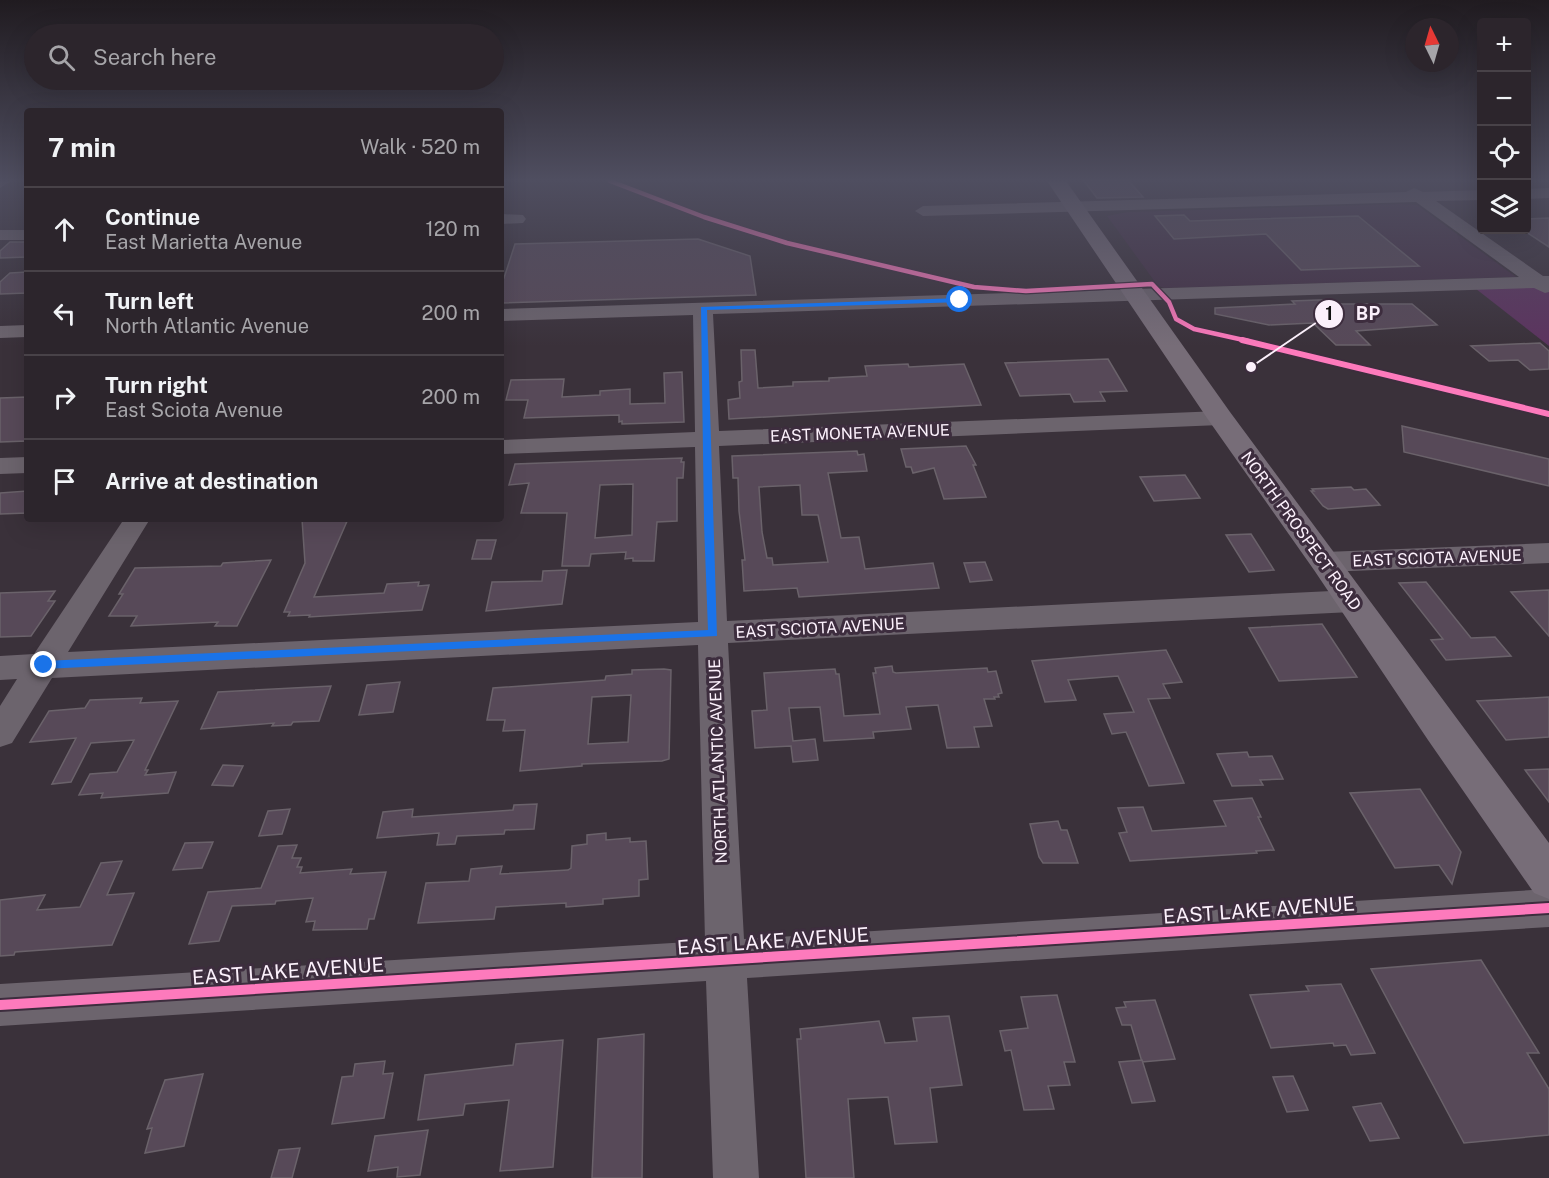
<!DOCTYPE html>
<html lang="en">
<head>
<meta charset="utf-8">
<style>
	body { margin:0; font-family:"Public Sans",sans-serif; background:#342d34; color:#f1f3f6 }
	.controls { position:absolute; right:18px; top:18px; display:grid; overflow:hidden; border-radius:6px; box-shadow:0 6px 24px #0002 }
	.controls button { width:54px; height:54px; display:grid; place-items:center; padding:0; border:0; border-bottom:2px solid #484248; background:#2c252c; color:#f1f3f6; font:30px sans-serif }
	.compass { position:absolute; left:1405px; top:18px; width:54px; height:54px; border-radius:50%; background:#2c252c; box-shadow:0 6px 24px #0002; rotate:355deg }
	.stop { position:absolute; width:18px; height:18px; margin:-14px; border:4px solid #1a73e8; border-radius:50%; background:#fff }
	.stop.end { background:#1a73e8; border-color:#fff; box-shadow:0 2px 6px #0008 }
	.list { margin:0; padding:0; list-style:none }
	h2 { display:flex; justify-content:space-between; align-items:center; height:78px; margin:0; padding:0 24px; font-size:26px }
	h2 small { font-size:20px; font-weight:400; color:#a6a5a9 }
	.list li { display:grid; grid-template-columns:39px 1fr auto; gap:18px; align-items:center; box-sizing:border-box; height:84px; padding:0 24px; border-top:2px solid #484248 }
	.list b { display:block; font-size:22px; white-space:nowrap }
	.list p { margin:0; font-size:20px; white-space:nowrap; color:#a6a5a9 }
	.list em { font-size:20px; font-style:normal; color:#a6a5a9 }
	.icon { flex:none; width:33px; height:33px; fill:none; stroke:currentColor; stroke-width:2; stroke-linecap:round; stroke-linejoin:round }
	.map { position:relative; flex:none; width:1549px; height:1178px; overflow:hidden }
	.search { position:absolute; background:#2c252c; box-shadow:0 6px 24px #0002; left:24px; top:24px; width:480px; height:66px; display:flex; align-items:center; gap:15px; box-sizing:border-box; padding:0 21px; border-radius:33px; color:#a6a5a9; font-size:22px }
	.panel { position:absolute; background:#2c252c; box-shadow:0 6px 24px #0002; left:24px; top:108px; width:480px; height:414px; border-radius:6px }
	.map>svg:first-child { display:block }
</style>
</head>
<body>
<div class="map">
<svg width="1549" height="1178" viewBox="0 0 1549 1178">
	<rect width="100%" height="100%" fill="#3a313a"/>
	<polygon fill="#443146" points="1401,204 1417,205 1516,277 1165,288 1158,286 1107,216 1128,212"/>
	<polygon fill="#5c345f" points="1539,282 1549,290 1549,346 1471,285"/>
	<g fill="#574958" stroke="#6a626a" stroke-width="1.5" fill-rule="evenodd">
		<polygon points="1084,181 1129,181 1143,197 1097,198"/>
		<polygon points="1184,215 1190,221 1358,216 1419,266 1301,270 1266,234 1174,239 1155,216"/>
		<polygon points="1549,218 1549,247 1523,230 1527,230 1527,219"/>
		<polygon points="698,239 750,256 756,295 501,303 501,278 504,278 515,244"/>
		<polygon points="10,242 27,242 27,257 0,258 0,251"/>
		<polygon points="27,272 27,293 0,294 0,282 10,273"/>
		<polygon points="1319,300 1329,300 1332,304 1412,304 1437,325 1356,331 1370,345 1336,345 1313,323 1269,325 1215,314 1215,308 1295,304 1292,301"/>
		<polygon points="1540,343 1549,351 1549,369 1530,370 1518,360 1489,361 1471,346"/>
		<polygon points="741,350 755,350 758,388 793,386 793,382 829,381 829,378 867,376 865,366 908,364 909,367 964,364 981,405 729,419 728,400 740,398 739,382 742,381"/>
		<polygon points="1108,359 1127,391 1100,392 1105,401 1074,402 1070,394 1020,396 1005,363"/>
		<polygon points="682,372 684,422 622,424 622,421 619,422 619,415 524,418 528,400 506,400 511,380 564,379 562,397 600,395 600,391 630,389 630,404 665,403 664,373"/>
		<polygon points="27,397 27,441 0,442 0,398"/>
		<polygon points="1402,426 1549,459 1549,486 1404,452"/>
		<polygon points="966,446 976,465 973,465 986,497 944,499 934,468 913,473 911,467 906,467 901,449"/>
		<path d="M 857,451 L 858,455 L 864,454 L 867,471 L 828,473 L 841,538 L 859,537 L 865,569 L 933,563 L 939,588 L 799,597 L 797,588 L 744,591 L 742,560 L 745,560 L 739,511 L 738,478 L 733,478 L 732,456 ZM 800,485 L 802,515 L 818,515 L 828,562 L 773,565 L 772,558 L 767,558 L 762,532 L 759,487 Z"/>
		<path d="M 682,458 L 681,462 L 684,462 L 683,478 L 677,478 L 677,521 L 657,522 L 654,561 L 633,561 L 633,558 L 625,559 L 626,552 L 591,554 L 589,566 L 562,566 L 567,513 L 521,513 L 529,483 L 509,485 L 515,464 ZM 633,484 L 632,535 L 595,538 L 600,485 Z"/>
		<polygon points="1185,475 1200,498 1154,501 1140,477"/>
		<polygon points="1351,487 1354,490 1366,489 1380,505 1328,509 1323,506 1311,491 1314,491 1312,489"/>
		<polygon points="27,491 27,513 0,514 0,493"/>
		<polygon points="302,519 348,519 314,597 384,593 387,584 419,582 418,586 429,585 422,610 309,617 310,615 288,616 290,612 284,612 305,563"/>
		<polygon points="1251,534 1274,570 1249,572 1226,535"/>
		<polygon points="477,540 496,540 491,559 472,559"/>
		<polygon points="271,560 237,626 215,626 218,622 131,626 137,616 109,616 123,594 119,594 135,568 221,566 223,563"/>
		<polygon points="985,562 992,580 970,582 964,563"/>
		<polygon points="567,570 562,604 486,611 492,582 542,581 543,571"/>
		<polygon points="1426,582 1471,638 1495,637 1511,656 1446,660 1431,640 1443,639 1399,583"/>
		<polygon points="1549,590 1549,636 1511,592"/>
		<polygon points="55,591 48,601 55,601 31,636 0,637 0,593"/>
		<polygon points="1322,624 1357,677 1279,681 1249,628"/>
		<polygon points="1166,650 1182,682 1163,684 1170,698 1148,699 1184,783 1149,786 1126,732 1112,734 1104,714 1134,712 1118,676 1068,680 1076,700 1045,702 1032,661"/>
		<polygon points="892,666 893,672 896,673 987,668 988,672 996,671 1002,693 998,694 999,697 994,697 995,699 984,699 992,726 974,727 979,747 947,748 938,705 906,707 911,729 873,732 874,738 824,741 820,707 789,708 793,741 815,739 818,760 793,762 791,746 755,748 752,711 767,710 764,673 835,669 836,674 839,674 844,716 880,714 873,673 876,673 875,668"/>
		<path d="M 664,669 L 671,670 L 669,759 L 662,761 L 582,764 L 582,766 L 520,771 L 525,730 L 503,731 L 505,720 L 487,720 L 493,688 L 605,680 L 606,676 L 632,674 L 632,670 ZM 631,695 L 628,742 L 588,744 L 592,697 Z"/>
		<polygon points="400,682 393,712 359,715 367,685"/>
		<polygon points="331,686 319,721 293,722 291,725 272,726 274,723 201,729 218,692"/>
		<polygon points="1549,697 1549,737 1506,740 1477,701"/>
		<polygon points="142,698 140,703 178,701 145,770 148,770 145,775 176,772 168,793 101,798 103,793 79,795 90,774 117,772 134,740 91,743 71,782 52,784 76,738 30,742 49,711 85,708 90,700"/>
		<polygon points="1247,752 1249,757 1272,756 1283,779 1260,780 1263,785 1232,786 1217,754"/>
		<polygon points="223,765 243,766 233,786 212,785"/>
		<polygon points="1549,769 1549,802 1525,770"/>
		<polygon points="1420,789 1461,852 1452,884 1439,865 1395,868 1350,793"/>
		<polygon points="1252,798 1261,817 1258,817 1274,850 1256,851 1257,853 1130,861 1119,833 1127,832 1118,808 1143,807 1152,831 1226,826 1214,801"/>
		<polygon points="537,804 534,829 505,830 504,834 457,836 455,844 437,845 439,833 377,838 383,812 413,809 412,817 513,810 514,805"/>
		<polygon points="290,809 282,834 259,836 268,811"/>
		<polygon points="1058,821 1061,830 1067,830 1078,863 1043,863 1039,857 1030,824"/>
		<polygon points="606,833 606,840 630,838 630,842 646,841 648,879 639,880 639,896 603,899 603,904 566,907 566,903 496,907 494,919 418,923 426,883 469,881 471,869 502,866 500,874 568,870 571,868 572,846 587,844 587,835"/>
		<polygon points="213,842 202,868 173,870 185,843"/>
		<polygon points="297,845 292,858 301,858 297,867 302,867 300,873 352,869 350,874 386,872 374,919 369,919 367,929 313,930 315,921 306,922 313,898 276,901 275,904 232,906 219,941 189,944 208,892 261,888 278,846"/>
		<polygon points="122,861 107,895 134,893 112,945 15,952 14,955 0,956 0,900 45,895 37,910 80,907 101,863"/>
		<polygon points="1481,960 1539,1053 1527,1053 1549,1089 1549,1135 1464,1143 1371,969"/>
		<polygon points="1341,984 1375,1053 1351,1055 1346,1045 1334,1046 1333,1043 1271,1048 1250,995 1309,991 1306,986"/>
		<polygon points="1057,995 1075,1062 1064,1062 1070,1085 1048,1086 1054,1109 1024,1110 1011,1050 1005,1051 1000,1031 1028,1028 1021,997"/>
		<polygon points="1155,1000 1175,1059 1142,1062 1131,1025 1122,1025 1116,1008 1126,1007 1124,1002"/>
		<polygon points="949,1016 962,1085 930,1088 937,1142 895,1144 888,1097 848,1099 854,1178 806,1178 797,1039 801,1039 800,1029 879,1021 885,1043 917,1041 913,1018"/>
		<polygon points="644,1034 642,1178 592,1178 598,1039"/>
		<polygon points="563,1040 553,1167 500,1171 509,1100 465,1104 463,1115 418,1120 425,1075 513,1065 516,1044"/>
		<polygon points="1142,1060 1155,1101 1132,1103 1119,1062"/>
		<polygon points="385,1061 383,1074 393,1073 384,1118 332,1124 342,1077 353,1076 355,1064"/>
		<polygon points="203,1074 184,1146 145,1153 152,1128 147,1129 165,1080"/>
		<polygon points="1293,1076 1308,1110 1287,1112 1273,1077"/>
		<polygon points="1381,1103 1399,1138 1370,1141 1353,1107"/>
		<polygon points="428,1130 420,1175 397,1177 398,1167 368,1171 375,1136"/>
		<polygon points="300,1148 292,1178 271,1178 279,1150"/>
	</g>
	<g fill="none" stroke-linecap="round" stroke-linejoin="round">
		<g fill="#6c646d" fill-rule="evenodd">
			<polygon points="0,181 11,181 0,188"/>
			<polygon points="1414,188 1423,192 1482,190 1482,200 1436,201 1543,276 1549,276 1549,292 1545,293 1534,288 713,314 719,431 1220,411 1228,413 1232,418 1228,423 1220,425 719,446 727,621 1352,590 1362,593 1366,601 1362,609 1352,612 728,643 744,939 1549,889 1549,927 747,978 759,1178 713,1178 706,981 0,1026 0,984 705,941 698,645 52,678 12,743 0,747 0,706 17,679 0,680 0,656 34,654 124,519 150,519 68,652 698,622 695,447 501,454 501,440 695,432 693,315 501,321 501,309 1519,277 1416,202 923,216 915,211 923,206 1406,192"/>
			<polygon points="1549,188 1549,198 1526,199 1526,189"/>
			<polygon points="501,214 523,215 526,219 523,223 501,224"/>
			<rect x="0" y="230" width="27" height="10"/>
			<polygon points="27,325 27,337 0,338 0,326"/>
			<polygon points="27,457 27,473 0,474 0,458"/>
			<polygon points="1549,543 1549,563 1325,572 1315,569 1311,562 1315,555 1325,552"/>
		</g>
		<polygon fill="#776d78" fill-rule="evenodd" points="1047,181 1066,181 1230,412 1549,843 1549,899 1534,893 1428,740 1314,570 1207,418"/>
		<g stroke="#3d2d3e" stroke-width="7">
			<polyline id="cycleway-far2" points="610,181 704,217 787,243 974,287 1026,291 1152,284 1169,302 1176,319 1194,329 1248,341"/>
		</g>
		<g stroke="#3d2d3e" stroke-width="9">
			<polyline id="cycleway-far1" points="1242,340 1549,414"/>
		</g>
		<g stroke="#3d2d3e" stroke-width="14">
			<polyline id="cycleway" points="0,1005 1549,908"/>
		</g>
		<use href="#cycleway-far2" stroke="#fd7abc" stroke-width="4.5"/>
		<use href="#cycleway-far1" stroke="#fd7abc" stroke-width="6"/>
		<use href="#cycleway" stroke="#fd7abc" stroke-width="10"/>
	</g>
	<linearGradient id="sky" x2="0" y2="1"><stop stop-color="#201b20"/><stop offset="0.52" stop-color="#4f4e60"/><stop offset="1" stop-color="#4f4e60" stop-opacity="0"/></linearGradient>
	<rect width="1549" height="346" fill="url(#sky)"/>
	<polygon fill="#1a73e8" points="960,298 963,302 707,310 717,636 44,669 39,665 44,661 708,630 704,524 701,307"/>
	<g text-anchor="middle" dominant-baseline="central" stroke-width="6" stroke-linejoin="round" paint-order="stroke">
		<g font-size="16" fill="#fbf0fb" stroke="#3d2d3e">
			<text transform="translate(860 433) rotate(-2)">EAST MONETA AVENUE</text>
			<text transform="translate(1301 531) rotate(54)">NORTH PROSPECT ROAD</text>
			<text transform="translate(1437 558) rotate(-2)">EAST SCIOTA AVENUE</text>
			<text transform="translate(820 628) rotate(-3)">EAST SCIOTA AVENUE</text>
			<text transform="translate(718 761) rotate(-92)">NORTH ATLANTIC AVENUE</text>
		</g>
		<g font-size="20" fill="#fbf0fb" stroke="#3d2d3e">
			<text transform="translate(1259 910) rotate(-4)">EAST LAKE AVENUE</text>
			<text transform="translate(773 941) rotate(-4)">EAST LAKE AVENUE</text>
			<text transform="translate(288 971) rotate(-4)">EAST LAKE AVENUE</text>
		</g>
	</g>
	<path fill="none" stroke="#fbf0fb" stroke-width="2" d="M1251 367L1329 314"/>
	<g fill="#fbf0fb" stroke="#3d2d3e" stroke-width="2">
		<circle cx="1251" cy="367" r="6"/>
		<circle cx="1329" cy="314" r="15"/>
	</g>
	<g font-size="18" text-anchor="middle" font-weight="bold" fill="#111">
		<text x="1329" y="320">1</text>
	</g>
	<g font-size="18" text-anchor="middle" font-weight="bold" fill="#fbf0fb" stroke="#3d2d3e" stroke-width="6" stroke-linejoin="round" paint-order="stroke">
		<text x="1368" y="320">BP</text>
	</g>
</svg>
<div class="controls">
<button>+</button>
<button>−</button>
<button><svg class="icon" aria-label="locate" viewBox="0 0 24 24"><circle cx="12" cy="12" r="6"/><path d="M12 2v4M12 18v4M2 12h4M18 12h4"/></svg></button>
<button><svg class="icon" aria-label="layers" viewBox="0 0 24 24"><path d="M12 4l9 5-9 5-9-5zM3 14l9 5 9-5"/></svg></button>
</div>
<svg class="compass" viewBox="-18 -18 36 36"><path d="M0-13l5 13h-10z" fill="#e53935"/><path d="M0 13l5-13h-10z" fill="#a6a5a9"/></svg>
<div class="stop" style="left:960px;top:300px"></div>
<div class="stop end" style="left:44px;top:665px"></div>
<div class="search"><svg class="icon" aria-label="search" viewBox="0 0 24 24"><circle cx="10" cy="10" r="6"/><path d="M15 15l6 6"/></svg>Search here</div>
<section class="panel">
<h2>7 min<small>Walk · 520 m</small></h2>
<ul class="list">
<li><svg class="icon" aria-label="ahead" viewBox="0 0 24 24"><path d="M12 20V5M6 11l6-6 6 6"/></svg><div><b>Continue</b><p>East Marietta Avenue</p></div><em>120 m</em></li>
<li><svg class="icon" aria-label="left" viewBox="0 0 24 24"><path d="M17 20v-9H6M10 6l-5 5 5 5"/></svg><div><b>Turn left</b><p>North Atlantic Avenue</p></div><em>200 m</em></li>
<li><svg class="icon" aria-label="right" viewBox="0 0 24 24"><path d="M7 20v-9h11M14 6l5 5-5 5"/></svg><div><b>Turn right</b><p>East Sciota Avenue</p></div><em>200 m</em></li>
<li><svg class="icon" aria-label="arrive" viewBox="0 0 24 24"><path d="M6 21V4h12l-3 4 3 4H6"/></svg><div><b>Arrive at destination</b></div></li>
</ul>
</section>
</div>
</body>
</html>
